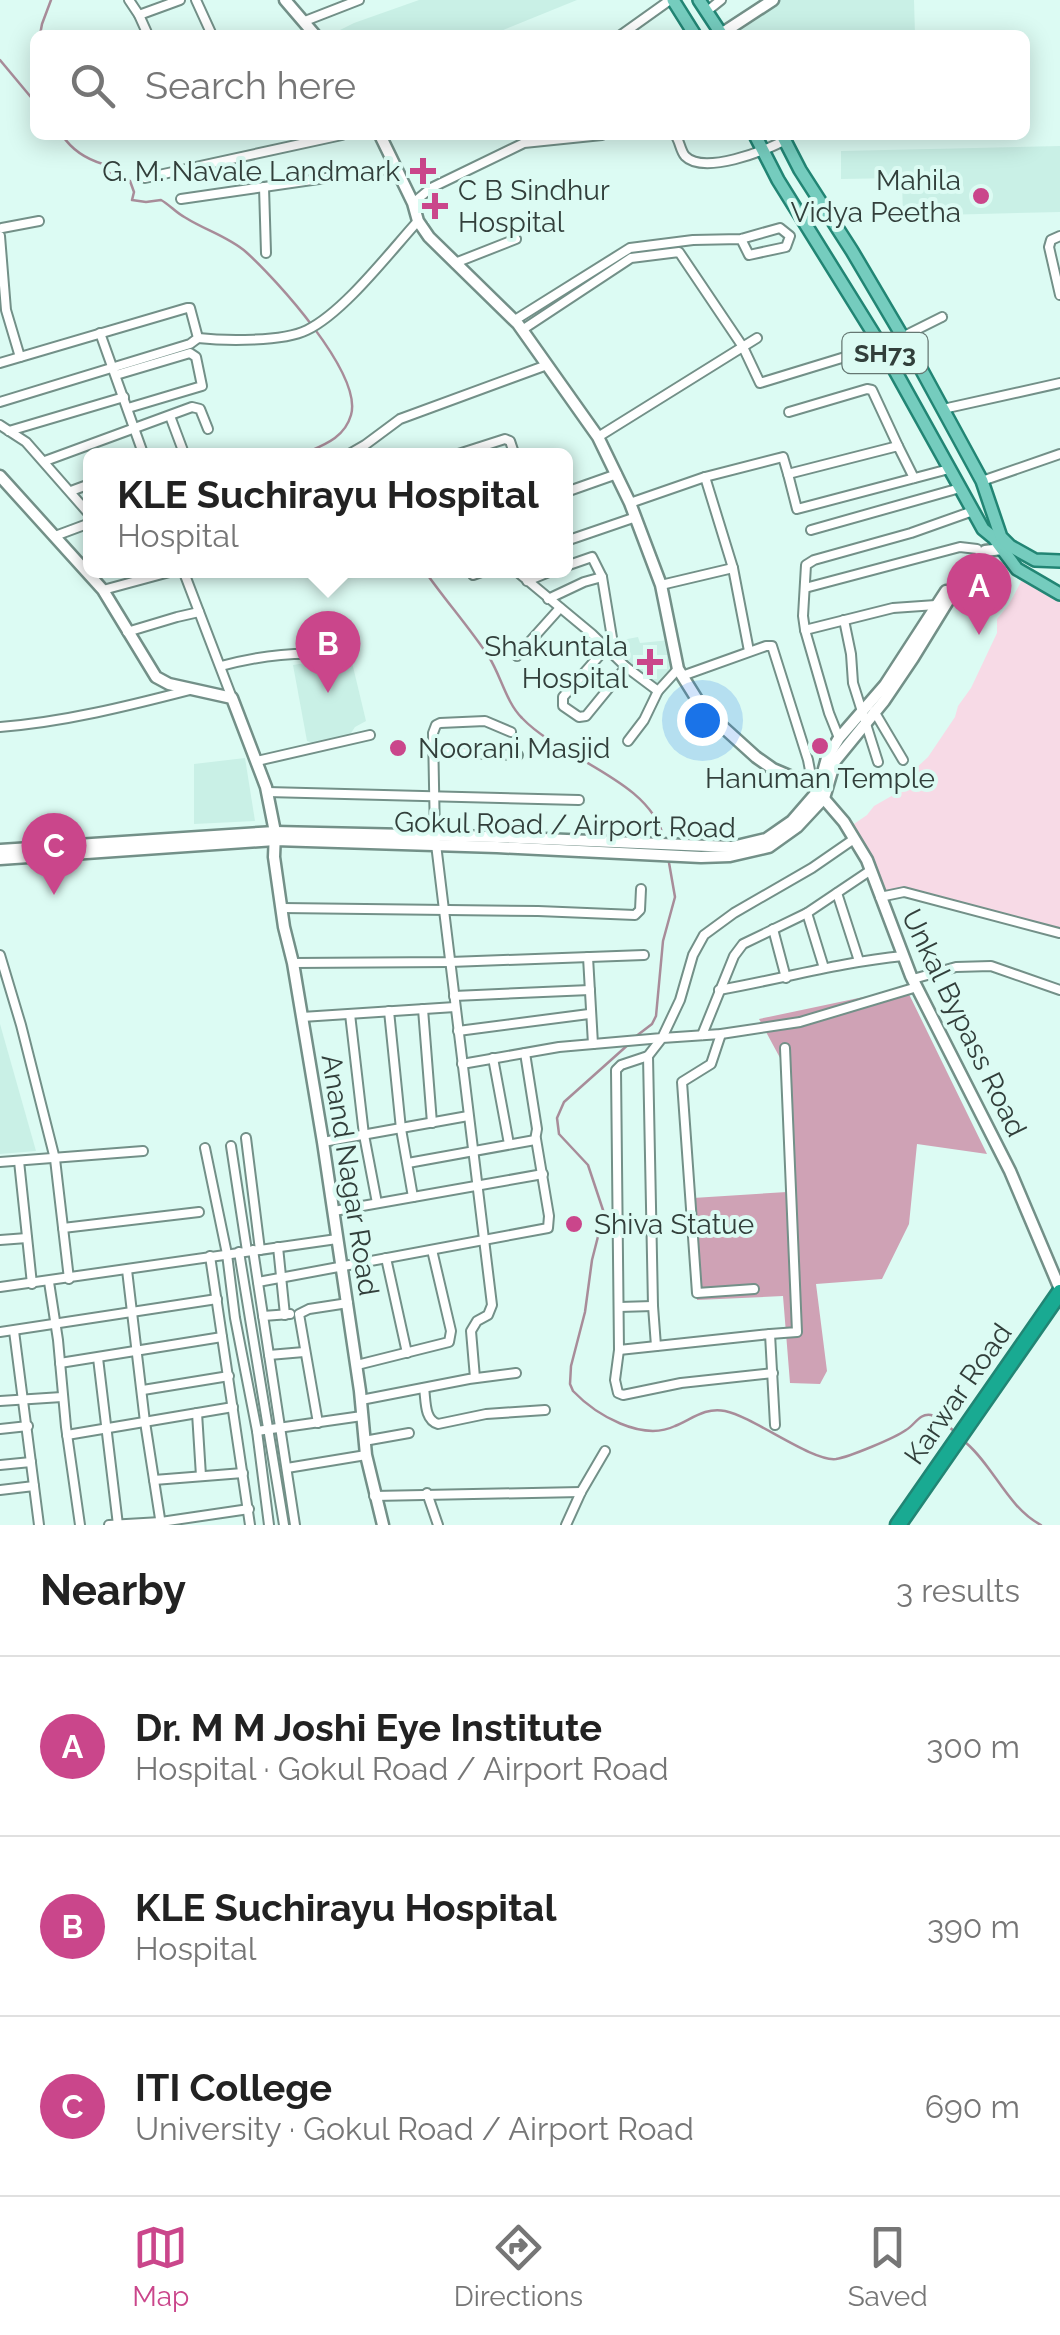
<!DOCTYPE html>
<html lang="en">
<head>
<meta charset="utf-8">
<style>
	body { margin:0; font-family:Raleway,sans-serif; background:#f2f2f2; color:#222 }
	.you { position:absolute; left:702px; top:720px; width:35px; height:35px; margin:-25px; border:8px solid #fff; border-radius:50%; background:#1a73e8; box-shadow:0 0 0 15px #1a73e833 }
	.badge { display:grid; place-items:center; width:65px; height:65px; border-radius:50%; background:#ca468b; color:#fff; font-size:32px; font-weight:700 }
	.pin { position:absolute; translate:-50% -82px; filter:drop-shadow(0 2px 5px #0008) }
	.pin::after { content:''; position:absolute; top:52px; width:35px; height:30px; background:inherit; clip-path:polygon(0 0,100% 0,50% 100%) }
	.popup { position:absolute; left:83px; top:448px; width:490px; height:130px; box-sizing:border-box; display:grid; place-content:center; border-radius:15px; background:#fff; filter:drop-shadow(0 2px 8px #0005); font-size:32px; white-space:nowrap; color:#767676 }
	.popup b { font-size:38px; color:#222 }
	.popup::after { content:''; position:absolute; left:50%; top:100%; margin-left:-20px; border:20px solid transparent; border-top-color:#fff }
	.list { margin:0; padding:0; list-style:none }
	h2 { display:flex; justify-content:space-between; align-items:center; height:130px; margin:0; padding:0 40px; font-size:42px }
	h2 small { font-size:32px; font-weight:400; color:#767676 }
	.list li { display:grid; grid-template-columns:65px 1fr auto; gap:30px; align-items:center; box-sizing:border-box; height:180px; padding:0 40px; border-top:2px solid #e0e0e0 }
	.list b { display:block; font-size:38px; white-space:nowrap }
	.list p { margin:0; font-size:32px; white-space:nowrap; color:#767676 }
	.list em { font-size:32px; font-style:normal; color:#767676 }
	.icon { flex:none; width:55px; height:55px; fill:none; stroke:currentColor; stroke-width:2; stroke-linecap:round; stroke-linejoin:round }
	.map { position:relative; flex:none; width:1060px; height:1525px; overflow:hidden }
	.search { position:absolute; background:#fff; box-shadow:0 5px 25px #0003; left:30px; right:30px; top:30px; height:110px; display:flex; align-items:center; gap:25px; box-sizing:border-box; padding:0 35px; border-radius:15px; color:#767676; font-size:38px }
	.sheet { height:670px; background:#fff }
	nav { display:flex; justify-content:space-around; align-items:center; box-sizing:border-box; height:140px; border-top:2px solid #e0e0e0; background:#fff; font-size:28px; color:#767676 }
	nav a { display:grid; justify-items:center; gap:5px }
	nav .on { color:#ca468b }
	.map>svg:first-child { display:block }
</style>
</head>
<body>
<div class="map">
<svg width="1060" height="1525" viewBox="0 0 1060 1525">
	<rect width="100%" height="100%" fill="#dcfbf3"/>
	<g fill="#c9f0e6">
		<polygon points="419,0 577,0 491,35 338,35 336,32 354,23"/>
		<polygon points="778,0 914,0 915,35 742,35 736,26"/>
		<polygon points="1060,146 1060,212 903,216 902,181 898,181 898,178 841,179 841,151"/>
		<polygon points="638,637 640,643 670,640 673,668 658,685 619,655 617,641"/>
		<polygon points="350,654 366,721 355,727 349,736 318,745 307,741 293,665 344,657"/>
		<polygon points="245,758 255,821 194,824 194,764"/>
		<polygon points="0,1024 36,1151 0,1154"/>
	</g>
	<polygon fill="#f7dae6" points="1022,580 1060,598 1060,931 902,889 883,894 851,826 867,815 874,806 902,790 913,771 928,757 955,717 958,706 971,688 997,633 997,619 1009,604"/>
	<polygon fill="#cfa2b5" points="906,988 987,1154 917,1144 909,1224 882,1279 816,1284 827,1371 820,1384 790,1383 783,1296 697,1300 693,1198 787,1192 786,1069 759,1019"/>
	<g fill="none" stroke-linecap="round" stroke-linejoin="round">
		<g stroke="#a88c99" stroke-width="2.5">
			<polyline points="40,35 42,24 51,0"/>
			<polyline points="0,60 35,102"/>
			<path d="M 62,135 C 72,150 86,159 103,164 L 107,172 L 130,181 L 134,192 L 132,200 L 146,202 L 161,200 C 170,205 176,213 186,218 C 205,230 229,237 246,252 C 275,278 363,374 351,415 C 344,440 320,446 299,456"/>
			<path d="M 424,570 C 445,600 469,627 489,657 C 501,676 506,702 522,718 C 562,760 651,780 664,839"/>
			<polyline points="635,1037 652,1024 656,1016 663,941 675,897 668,857"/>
			<path d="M 630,1043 L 564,1102 L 557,1118 L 559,1134 L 588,1165 L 604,1213 L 592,1260 L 585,1312 L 571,1366 L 570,1384 L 573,1391 C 596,1415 642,1442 675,1426 C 692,1419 705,1407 725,1411 C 754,1417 812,1462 836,1459 C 849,1457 895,1438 906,1430 C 915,1425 919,1413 931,1415 C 940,1417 949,1427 956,1433"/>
			<path d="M 965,1442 C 993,1465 1008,1508 1041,1525"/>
		</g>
		<g stroke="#739088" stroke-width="12">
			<g id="street">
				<polyline points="129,0 139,15 148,35"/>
				<polyline points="196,0 212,35"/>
				<polyline points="706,12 721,0"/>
				<polyline points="139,15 180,0"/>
				<polyline points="305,21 359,0"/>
				<polyline points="621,35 670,0"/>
				<path d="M 675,135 C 680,141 680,150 685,156 C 703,175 766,151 785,140"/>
				<polyline points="145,178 342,135"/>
				<polyline points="264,187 266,253"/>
				<polyline points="181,199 395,168"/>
				<polyline points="413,203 431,188 524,143 602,135"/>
				<polyline points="2,228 39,221"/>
				<polyline points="0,236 6,310 20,357"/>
				<polyline points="1060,236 1051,240 1049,247 1060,295"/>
				<polyline points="455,263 516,239"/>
				<polyline points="515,320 630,248 693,240 741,239 780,228 790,236 786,247 749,255 741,239"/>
				<polyline points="522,330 631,258 679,252 743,347 760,383 881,346"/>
				<polyline points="100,333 144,456"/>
				<polyline points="902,337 942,317"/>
				<path d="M 198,338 C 225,341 283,342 307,330 C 344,312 389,253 418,221"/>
				<polyline points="0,363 187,308 190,308 198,338 190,344 0,402"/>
				<polyline points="116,375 190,353 196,357 202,386 128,408"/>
				<polyline points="943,409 1060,383"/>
				<polyline points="789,412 867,389 872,390 898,446"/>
				<polyline points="170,416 185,456"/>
				<polyline points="0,425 26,442 90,515"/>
				<polyline points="9,431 124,397"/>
				<polyline points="598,437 757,338"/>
				<polyline points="346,456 365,445 400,419 547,365"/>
				<polyline points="452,456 505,439 510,441 515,456"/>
				<polyline points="45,461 192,407 200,409 208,429"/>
				<polyline points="788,474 797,509 949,469"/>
				<polyline points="705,477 733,568 749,651"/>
				<polyline points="982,481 1060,454"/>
				<polyline points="71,491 90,484"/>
				<polyline points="566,492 617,474"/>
				<polyline points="630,503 705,477 783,457 788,474 898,446 914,478"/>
				<polyline points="811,530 960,488"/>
				<polyline points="55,536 90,523"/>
				<polyline points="566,541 636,517"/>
				<polyline points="183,570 232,698"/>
				<polyline points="515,570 592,634 626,667 658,691 678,669"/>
				<polyline points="473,575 487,570"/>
				<polyline points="602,577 615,656"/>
				<polyline points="527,581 554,570"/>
				<polyline points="661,585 733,568"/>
				<polyline points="805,588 960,547 977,549"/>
				<polyline points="103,590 177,570"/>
				<polyline points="548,599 584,582 602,577 592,557 566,566"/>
				<polyline points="844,620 851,654 853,683 878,762"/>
				<polyline points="805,630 893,608 936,605"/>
				<polyline points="127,632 177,617 199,612"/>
				<polyline points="606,648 563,697 563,706 579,717 586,716 626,667"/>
				<polyline points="517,656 560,608"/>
				<path d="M 221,666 C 258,656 295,651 333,655"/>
				<polyline points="682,676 766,646 772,646 808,760 813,786"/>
				<polyline points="874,711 903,760"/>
				<path d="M 0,727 C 64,722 128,706 190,690"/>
				<polyline points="839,738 829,713 805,630 803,616 806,565 814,560 911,533 973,511"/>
				<polyline points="628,741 644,720 658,691"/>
				<polyline points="433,752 518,755"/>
				<polyline points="257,761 370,735"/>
				<polyline points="267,792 579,800"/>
				<polyline points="837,893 859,961"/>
				<polyline points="880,897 904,892 1059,933"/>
				<polyline points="282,908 538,911 635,915 640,910 641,889"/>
				<polyline points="807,913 824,968"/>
				<polyline points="773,929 786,978"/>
				<polyline points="0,955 21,1025 55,1159 69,1279"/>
				<polyline points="588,957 593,1044"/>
				<polyline points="293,963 450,962 644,955"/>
				<polyline points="913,979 956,967 991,966 1060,990"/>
				<path d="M 719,990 C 781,979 841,962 903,956"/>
				<polyline points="454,996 590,990"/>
				<polyline points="423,1009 432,1123"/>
				<polyline points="389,1011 401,1129 413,1197"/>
				<polyline points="350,1014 364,1135 377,1203"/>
				<polyline points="302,1017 455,1007"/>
				<polyline points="458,1031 589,1014"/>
				<polyline points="721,1034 711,1064 682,1082 697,1293 754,1289"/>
				<polyline points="702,1035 734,956 743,944 807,913 871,870"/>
				<polyline points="648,1056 653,1306 656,1346"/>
				<polyline points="493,1058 509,1144"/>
				<polyline points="462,1064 559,1047 662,1038 680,1000 693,955 704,935 734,913 812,868 854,839"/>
				<polyline points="246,1138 260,1250"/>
				<polyline points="323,1142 468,1116"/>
				<polyline points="231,1146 247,1251"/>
				<polyline points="205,1148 227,1254 235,1318 257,1431 269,1525"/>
				<polyline points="19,1161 32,1284"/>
				<polyline points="0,1162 143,1151"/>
				<polyline points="408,1163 535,1140 537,1129 525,1053"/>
				<polyline points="334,1211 543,1174"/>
				<polyline points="63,1228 199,1212"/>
				<polyline points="0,1240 27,1238"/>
				<polyline points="278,1247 285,1315"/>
				<polyline points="253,1250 295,1525"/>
				<polyline points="239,1252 284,1525"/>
				<polyline points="210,1256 250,1525"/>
				<polyline points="386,1258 407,1353"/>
				<polyline points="127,1270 145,1422 161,1525"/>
				<polyline points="49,1282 58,1340 66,1427 80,1525"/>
				<polyline points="258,1282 548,1228 549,1216 536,1139"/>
				<polyline points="0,1287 337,1239"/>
				<polyline points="619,1307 653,1306"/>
				<polyline points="263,1316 290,1314"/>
				<polyline points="14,1331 39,1525"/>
				<polyline points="0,1332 217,1299"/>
				<polyline points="770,1334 797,1332 785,1048"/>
				<polyline points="619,1350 615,1380 618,1393 623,1395 681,1383 773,1373"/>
				<polyline points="269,1355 304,1352"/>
				<polyline points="98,1358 118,1525"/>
				<polyline points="60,1363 222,1337"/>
				<polyline points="357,1365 449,1342 451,1331 432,1250"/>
				<polyline points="475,1378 471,1331 477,1321 488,1315 492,1305 435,836 433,733 436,725 440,723 485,721 511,732"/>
				<path d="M 424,1388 C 426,1400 424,1420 438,1424 L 486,1414 L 545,1410"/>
				<polyline points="143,1390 229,1376"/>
				<polyline points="361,1400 469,1379 516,1373"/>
				<polyline points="0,1401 62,1397"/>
				<polyline points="197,1413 201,1476"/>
				<polyline points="318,1423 299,1314 309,1309 348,1303"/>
				<polyline points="775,1425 770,1334 619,1350 616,1070 621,1065 648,1056 662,1038 721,1034 800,1022 917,987"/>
				<polyline points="0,1429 28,1426"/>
				<polyline points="257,1431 362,1416"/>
				<polyline points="67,1435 233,1407"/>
				<polyline points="364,1441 409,1433"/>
				<polyline points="0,1465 31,1462"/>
				<polyline points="287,1468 366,1455"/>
				<polyline points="154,1480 243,1473"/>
				<polyline points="0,1490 34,1486"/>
				<polyline points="427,1493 438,1525"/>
				<polyline points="374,1496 581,1492"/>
				<polyline points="109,1525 161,1522 249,1509"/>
				<polyline points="566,1525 581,1492 605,1451"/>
			</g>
		</g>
		<g stroke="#739088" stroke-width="15">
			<g id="secondary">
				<polyline points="285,0 315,35"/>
				<polyline points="721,34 773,0"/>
				<polyline points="380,135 413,203 418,221 429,237 518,324 598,437 630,503 661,585 678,669 703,709 756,757 773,769 813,786 844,822 867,860 911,976 1010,1171 1060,1289"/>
				<polyline points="0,476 103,590 156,677 169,684 232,698 266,787 275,832 274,857 284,927 293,963 323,1142 360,1391 366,1455 383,1525"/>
				<polyline points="0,850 275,832 497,837 732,847 766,839 792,821 818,791 827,758 839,738 885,685 946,591"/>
				<polyline points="0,859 275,840 497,847 701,857 730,856 769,847 797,827 824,798 835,761 884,701 913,658 967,570 985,551 1002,549"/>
			</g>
		</g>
		<g stroke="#228574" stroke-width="16">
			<g id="primary">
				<polyline points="673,0 695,35"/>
				<polyline points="699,0 722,35"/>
				<polyline points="755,135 778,180 883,349 983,529 994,538 1017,569 1060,594"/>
				<polyline points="782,135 800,170 852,251 914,356 982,481 1001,537 1010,546 1035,560 1060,561"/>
			</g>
		</g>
		<g stroke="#228574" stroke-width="19">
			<polyline id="highway" points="898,1525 1060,1292"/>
		</g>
		<use href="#street" stroke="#fff" stroke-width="8"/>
		<use href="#secondary" stroke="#fff" stroke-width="10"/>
		<use href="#primary" stroke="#75ccbe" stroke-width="11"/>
		<use href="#highway" stroke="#19aa92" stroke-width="14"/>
	</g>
	<g fill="#ca468b" stroke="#dcfbf3" stroke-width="4">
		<path d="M418 156h10v10h10v10h-10v10h-10v-10h-10v-10h10z"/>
		<circle cx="981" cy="196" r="10"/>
		<path d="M430 191h10v10h10v10h-10v10h-10v-10h-10v-10h10z"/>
		<path d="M645 647h10v10h10v10h-10v10h-10v-10h-10v-10h10z"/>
		<circle cx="820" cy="746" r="10"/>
		<circle cx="398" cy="748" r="10"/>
		<circle cx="574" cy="1224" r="10"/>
	</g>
	<g text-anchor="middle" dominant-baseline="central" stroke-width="8" stroke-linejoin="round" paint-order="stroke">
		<rect fill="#dcfbf3" stroke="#657772" stroke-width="2.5" x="842.5" y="333" width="85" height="40" rx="8"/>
		<g font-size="25" font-weight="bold" fill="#323f3b">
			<text x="885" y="353">SH73</text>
		</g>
		<g font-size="28" fill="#323f3b" stroke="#dcfbf3" text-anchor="end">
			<text x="400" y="171">G. M. Navale Landmark</text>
			<text x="961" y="180">Mahila<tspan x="961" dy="32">Vidya Peetha</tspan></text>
			<text x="458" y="190" text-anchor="start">C B Sindhur<tspan x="458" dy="32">Hospital</tspan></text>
			<text x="628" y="646">Shakuntala<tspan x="628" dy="32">Hospital</tspan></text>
			<text x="418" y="748" text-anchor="start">Noorani Masjid</text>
			<text x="820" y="778" text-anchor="middle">Hanuman Temple</text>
			<text x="594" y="1224" text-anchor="start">Shiva Statue</text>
		</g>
		<g font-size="28" fill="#323f3b" stroke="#dcfbf3">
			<text transform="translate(565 825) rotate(1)">Gokul Road / Airport Road</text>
			<text transform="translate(964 1023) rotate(64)">Unkal Bypass Road</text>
			<text transform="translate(350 1175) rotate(81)">Anand Nagar Road</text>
			<text transform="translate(958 1394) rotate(-55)">Karwar Road</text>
		</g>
	</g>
</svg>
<div class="you"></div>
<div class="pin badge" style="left:979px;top:635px">A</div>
<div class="pin badge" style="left:328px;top:693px">B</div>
<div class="popup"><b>KLE Suchirayu Hospital</b>Hospital</div>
<div class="pin badge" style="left:54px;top:895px">C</div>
<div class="search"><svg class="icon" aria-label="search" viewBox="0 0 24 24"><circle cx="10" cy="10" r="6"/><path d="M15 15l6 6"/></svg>Search here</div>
</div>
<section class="sheet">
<h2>Nearby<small>3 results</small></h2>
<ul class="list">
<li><span class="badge">A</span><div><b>Dr. M M Joshi Eye Institute</b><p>Hospital · Gokul Road / Airport Road</p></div><em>300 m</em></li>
<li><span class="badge">B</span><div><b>KLE Suchirayu Hospital</b><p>Hospital</p></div><em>390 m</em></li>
<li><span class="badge">C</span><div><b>ITI College</b><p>University · Gokul Road / Airport Road</p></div><em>690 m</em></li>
</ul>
</section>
<nav>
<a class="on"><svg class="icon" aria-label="map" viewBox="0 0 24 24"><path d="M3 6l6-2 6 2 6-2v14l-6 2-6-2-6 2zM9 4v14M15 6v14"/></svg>Map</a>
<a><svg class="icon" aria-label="directions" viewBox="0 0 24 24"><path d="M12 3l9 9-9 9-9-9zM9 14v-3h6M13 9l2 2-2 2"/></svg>Directions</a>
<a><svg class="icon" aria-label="saved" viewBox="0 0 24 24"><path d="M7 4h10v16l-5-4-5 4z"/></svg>Saved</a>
</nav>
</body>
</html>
